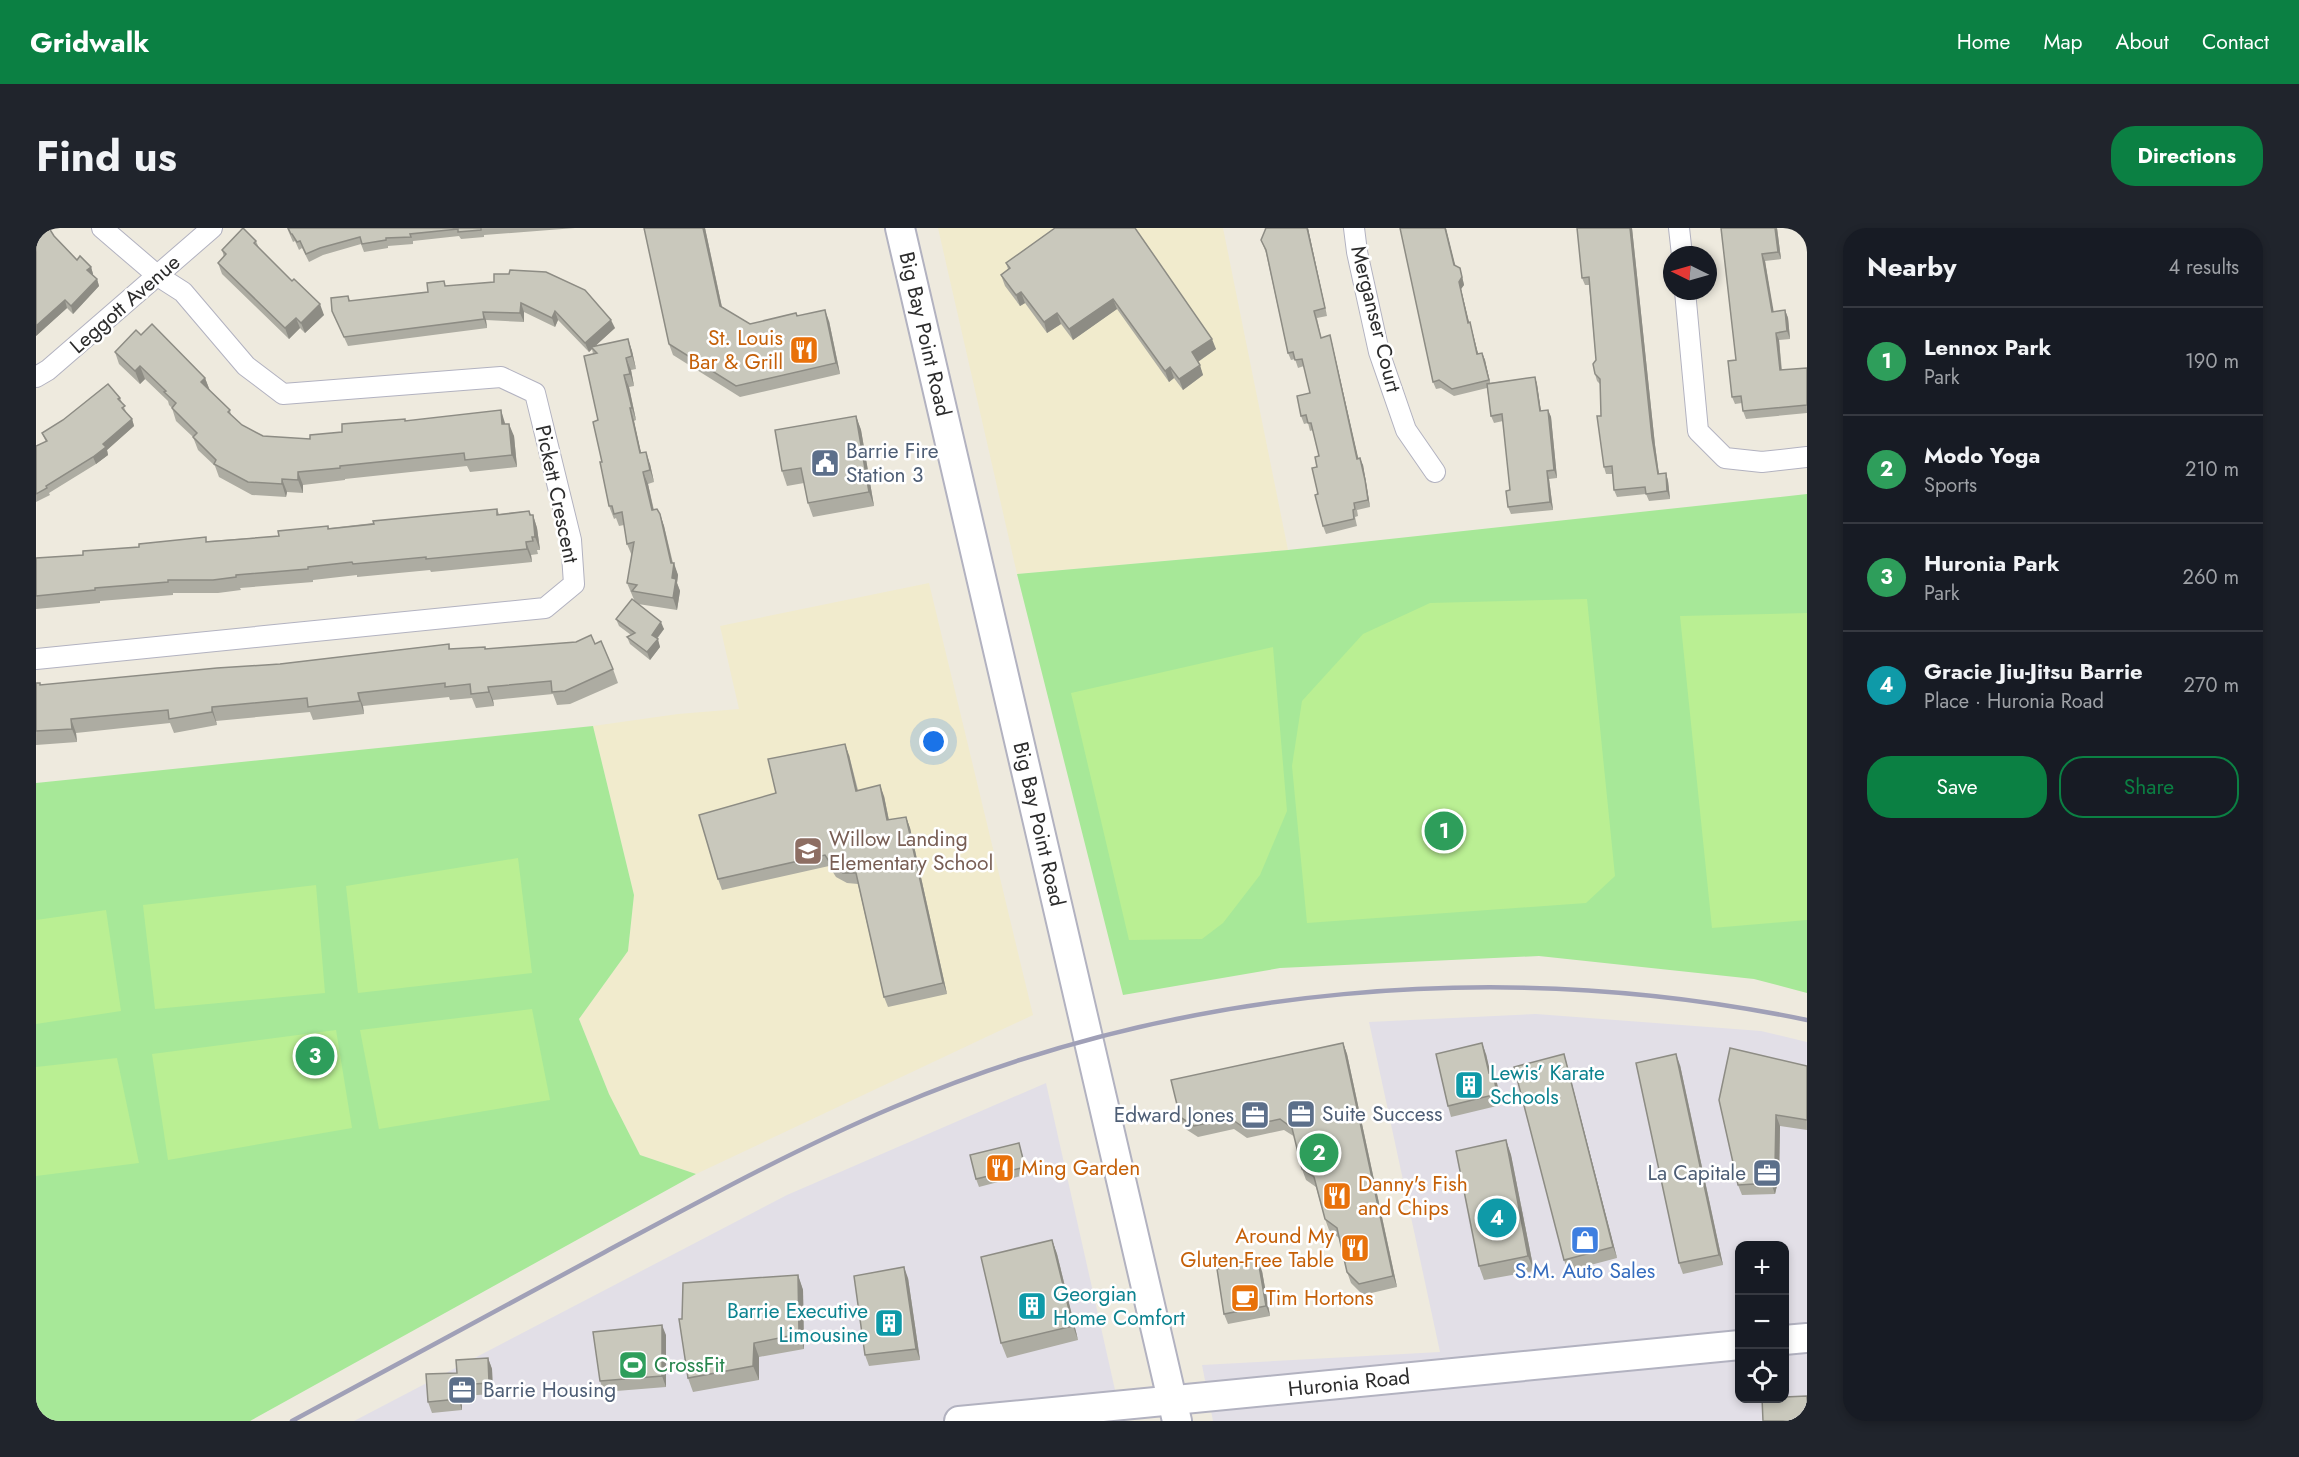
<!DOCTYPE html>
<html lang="en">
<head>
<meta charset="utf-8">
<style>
	body { margin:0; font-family:Jost,sans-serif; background:#20242c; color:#f1f3f6 }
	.controls { position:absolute; right:18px; bottom:18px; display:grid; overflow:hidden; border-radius:12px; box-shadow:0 3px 9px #0003 }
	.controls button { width:54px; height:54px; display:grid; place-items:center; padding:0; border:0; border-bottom:2px solid #363941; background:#171b24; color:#f1f3f6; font:30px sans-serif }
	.compass { position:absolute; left:1627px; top:18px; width:54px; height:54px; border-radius:50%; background:#171b24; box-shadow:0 3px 9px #0003; rotate:275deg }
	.you { position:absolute; left:898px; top:514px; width:21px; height:21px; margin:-15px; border:4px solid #fff; border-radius:50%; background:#1a73e8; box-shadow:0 0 0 9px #1a73e833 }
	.badge { display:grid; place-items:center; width:39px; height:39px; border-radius:50%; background:#0b8043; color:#fff; font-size:20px; font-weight:700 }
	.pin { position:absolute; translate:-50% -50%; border:3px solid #fff; box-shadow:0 2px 6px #0006 }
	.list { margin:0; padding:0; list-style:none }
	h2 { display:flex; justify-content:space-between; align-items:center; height:78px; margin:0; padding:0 24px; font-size:26px }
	h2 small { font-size:20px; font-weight:400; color:#9ea1a6 }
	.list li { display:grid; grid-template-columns:39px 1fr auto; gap:18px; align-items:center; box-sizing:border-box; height:108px; padding:0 24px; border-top:2px solid #363941 }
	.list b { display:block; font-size:22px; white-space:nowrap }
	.list p { margin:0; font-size:20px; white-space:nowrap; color:#9ea1a6 }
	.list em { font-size:20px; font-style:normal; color:#9ea1a6 }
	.actions { display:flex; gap:12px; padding:18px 24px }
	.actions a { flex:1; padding:14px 0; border:2px solid #0b8043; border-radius:24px; text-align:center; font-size:21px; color:#0b8043 }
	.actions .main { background:#0b8043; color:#fff }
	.icon { flex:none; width:33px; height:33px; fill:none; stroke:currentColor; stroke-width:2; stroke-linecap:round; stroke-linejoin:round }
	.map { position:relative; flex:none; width:1771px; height:1193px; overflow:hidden; border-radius:24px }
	header { display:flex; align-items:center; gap:36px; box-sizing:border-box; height:84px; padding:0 30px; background:#0b8043; color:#fff }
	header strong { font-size:28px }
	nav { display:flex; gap:33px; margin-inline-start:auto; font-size:21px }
	.intro { display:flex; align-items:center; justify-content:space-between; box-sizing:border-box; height:144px; padding:0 36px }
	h1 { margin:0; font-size:42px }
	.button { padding:15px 27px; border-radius:24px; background:#0b8043; color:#fff; font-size:21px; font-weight:700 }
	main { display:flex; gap:36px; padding:0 36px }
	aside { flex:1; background:#171b24; border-radius:24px; box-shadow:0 3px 9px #0003 }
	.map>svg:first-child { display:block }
</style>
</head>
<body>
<header>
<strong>Gridwalk</strong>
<nav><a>Home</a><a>Map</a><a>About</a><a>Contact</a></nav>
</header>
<div class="intro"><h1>Find us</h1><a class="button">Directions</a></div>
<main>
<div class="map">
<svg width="1771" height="1193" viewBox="0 0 1771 1193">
	<rect width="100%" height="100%" fill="#eeeade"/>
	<g fill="#e2dfe7" fill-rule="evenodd">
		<path d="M 1500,786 L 1725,803 L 1771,814 L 1771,1193 L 1177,1193 L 1166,1137 L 1404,1124 L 1333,794 ZM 1704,1018 L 1748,1018 L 1748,1170 L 1704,1170 Z"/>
		<polygon points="1010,855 1086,1193 318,1193 751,967"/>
	</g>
	<g fill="#f1ebcd">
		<polygon points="902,0 1187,0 1252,322 981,346"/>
		<polygon points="893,355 997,787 660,946 604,927 573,866 543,791 592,723 598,667 557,498 642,486 703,481 684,398"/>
	</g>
	<g fill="#a7e898">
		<polygon points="1771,266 1771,765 1718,751 1503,728 1244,740 1087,767 981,346 1252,322"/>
		<polygon points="557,498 598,667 592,723 543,791 573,866 604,927 660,946 214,1193 0,1193 0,555"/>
	</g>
	<g fill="#baef93">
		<polygon points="1551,371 1579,648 1550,675 1271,695 1256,538 1266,473 1327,406 1394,375"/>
		<polygon points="1771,385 1771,692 1676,700 1644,388"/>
		<polygon points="1237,419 1251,583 1224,647 1187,695 1166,711 1093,712 1035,465"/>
		<polygon points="482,630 496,745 322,765 310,658"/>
		<polygon points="280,657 289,765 119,781 107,677"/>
		<polygon points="70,682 85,783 0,796 0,692"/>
		<polygon points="496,781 514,872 343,901 324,802"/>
		<polygon points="300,802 316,900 132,932 116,826"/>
		<polygon points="81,830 103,935 0,948 0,839"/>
	</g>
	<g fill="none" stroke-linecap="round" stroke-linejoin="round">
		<g stroke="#b2b2c0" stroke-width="22">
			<g id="street">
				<polyline points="1318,0 1321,24 1343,124 1370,202 1399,244"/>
				<polyline points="1643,0 1646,27"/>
				<polyline points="1649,63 1662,203 1689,230 1726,234 1771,229"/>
				<polyline points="0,149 12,142 176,0"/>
				<polyline points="0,431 509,380 538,356 535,312 499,165 465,149 247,166 210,138 147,64 122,48 66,0"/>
			</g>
		</g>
		<g stroke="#b2b2c0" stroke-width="32">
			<g id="secondary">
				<polyline points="864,0 1141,1193"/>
				<polyline points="1748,1112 1771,1110"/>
				<polyline points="923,1193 1704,1117"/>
			</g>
		</g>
		<use href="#street" stroke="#fff" stroke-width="20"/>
		<use href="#secondary" stroke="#fff" stroke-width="28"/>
		<path stroke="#a0a0b7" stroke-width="4.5" d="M 256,1193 C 360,1137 465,1080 569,1024 C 664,973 759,921 858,879 C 1144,757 1467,729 1771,792"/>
	</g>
	<g fill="#adaca2">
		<polygon points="251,0 539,0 448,7 448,9 425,11 423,8 377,13 377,16 352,18 352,20 328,24 325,16 287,27 273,34 266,20 263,22 259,13 257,14"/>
		<polygon points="669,0 686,79 714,96 761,88 793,93 804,146 704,169 637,127 633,116"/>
		<polygon points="1019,0 1180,121 1162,134 1167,147 1147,162 1138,150 1133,154 1081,81 1037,112 1025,96 1011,105 989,75 984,78 969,58 965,47 972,41 970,35"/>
		<polygon points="1228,0 1272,0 1291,88 1281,90 1285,109 1296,115 1322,230 1327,237 1331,259 1334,279 1321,282 1322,288 1319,289 1321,298 1290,306 1287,298 1282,266 1281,239 1283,228 1277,202 1274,203 1272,195 1268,196 1265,188 1274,165 1268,138 1262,140 1259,131 1255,132 1252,125 1230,25 1225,12 1230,1"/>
		<polygon points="1541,0 1596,0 1619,217 1623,246 1630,245 1632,253 1634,271 1613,273 1610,266 1581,269 1578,262 1577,246 1570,246 1568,239 1564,156 1561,153 1559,146 1560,132 1553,57 1549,57 1546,50"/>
		<polygon points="1685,0 1741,0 1745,31 1729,33 1737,84 1749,82 1752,90 1754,111 1743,112 1746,142 1771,140 1771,185 1710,191 1707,183 1706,175 1699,176 1696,169 1700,132"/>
		<polygon points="18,8 41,32 55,39 57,46 57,47 61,51 63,58 37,86 31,80 0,108"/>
		<polygon points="220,13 223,20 288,87 269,105 264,100 253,111 186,46 182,35 188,29 186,22"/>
		<polygon points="1419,38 1424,40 1426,48 1428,57 1425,61 1433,95 1436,102 1442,126 1446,125 1449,132 1454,155 1499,149 1501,156 1505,183 1512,182 1515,189 1521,250 1513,251 1517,282 1475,286 1472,279 1474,262 1467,193 1458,195 1455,188 1451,160 1418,168 1405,160 1400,161 1397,154"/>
		<polygon points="458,54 579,100 559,118 592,111 596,123 600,141 595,142 598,158 593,159 600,192 598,193 605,225 614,236 618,254 612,256 618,282 624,286 628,298 637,335 642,347 641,355 644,363 641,382 602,376 628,401 621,411 624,419 614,432 594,416 591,409 595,407 583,398 580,391 599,374 591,355 596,328 591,316 588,297 583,298 580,290 578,291 573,278 566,234 557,126 556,121 553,124 522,92 519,99 488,84 488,94 450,92 451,100 312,118 296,83 312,68 314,73 392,64 410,58"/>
		<polygon points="105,107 169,150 174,163 194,182 195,187 206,197 227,208 274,211 306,204 370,193 469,196 478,208 481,239 434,244 431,238 309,251 309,252 267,257 267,265 251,264 250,269 216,267 183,249 179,238 162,222 157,209 140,193 136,180 133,177 132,173 109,151 104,156 83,136 79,124"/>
		<polygon points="84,170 91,186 96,191 98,198 71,222 72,227 60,236 13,265 14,267 0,274 0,218 10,214 6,205"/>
		<polygon points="820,188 825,202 838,278 777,289 772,275 768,255 751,258 746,243"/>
		<polygon points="461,281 463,286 493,283 495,287 497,287 501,300 504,322 501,322 502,326 495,327 496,334 395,344 394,342 321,349 321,347 277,352 277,354 204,360 205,362 182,365 137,365 137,367 64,373 64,375 0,381 0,330 47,327 172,313 243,308 292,298 293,300"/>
		<polygon points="413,416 414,421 449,419 450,421 559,416 577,441 582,455 534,476 521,477 517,466 457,472 458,478 440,480 436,470 414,472 413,469 327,478 328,486 277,492 274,484 180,493 181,497 138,505 134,495 40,505 41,514 0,517 0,455 5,457 244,436"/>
		<polygon points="813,527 822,562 848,568 853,592 870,589 874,600 911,766 852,779 848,769 822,656 811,655 800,649 793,638 686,662 682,651 740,565"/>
		<polygon points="1307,815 1311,826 1361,1059 1327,1067 1315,1055 1311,1044 1303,1010 1293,1002 1289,991 1280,959 1270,952 1266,941 1259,909 1248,902 1211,910 1198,901 1162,909 1148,900 1144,889"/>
		<polygon points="1450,826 1454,845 1461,855 1465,877 1415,889 1412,878"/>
		<polygon points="1528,826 1531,837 1581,1030 1532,1043 1528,1032"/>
		<polygon points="1644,837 1687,1037 1647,1046 1643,1035"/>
		<polygon points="1771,838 1771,902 1744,898 1743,949 1739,966 1706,967 1702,957 1683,872"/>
		<polygon points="1470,912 1475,927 1498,1043 1448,1052 1443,1038"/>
		<polygon points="983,915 992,946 943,959 940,951"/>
		<polygon points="1016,1012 1021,1026 1042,1112 971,1130 965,1115"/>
		<polygon points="1226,1043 1234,1088 1192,1096 1188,1086"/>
		<polygon points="762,1047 767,1062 768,1121 723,1129 723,1152 657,1164 652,1150 646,1091"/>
		<polygon points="872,1050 884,1132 833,1138 829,1127"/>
		<polygon points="630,1107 630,1159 568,1164 564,1153"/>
		<polygon points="452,1130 456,1141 457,1166 426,1168 426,1167 426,1182 396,1185 392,1174 421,1145"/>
	</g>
	<g fill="#8d8c84">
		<polygon points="667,0 669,0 688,89 684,78"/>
		<polygon points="1271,0 1272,0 1291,88 1289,80"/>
		<polygon points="1409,0 1410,0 1421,44 1418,37"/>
		<polygon points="1594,0 1596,0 1619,217 1624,254 1622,246 1616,210"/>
		<polygon points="1739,0 1741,0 1745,31 1742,24"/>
		<polygon points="1726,26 1729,33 1739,91 1736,84"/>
		<polygon points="55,39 57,46 54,50 51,42"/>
		<polygon points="1424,40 1428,57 1425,61 1435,102 1432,95 1423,54"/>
		<polygon points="61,51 63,58 37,86 35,78"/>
		<polygon points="985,64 989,75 984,78 980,67"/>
		<polygon points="1077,71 1081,81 1037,112 1033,101"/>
		<polygon points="29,72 31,80 0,108 0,98"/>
		<polygon points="485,75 488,84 488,94 484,85"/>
		<polygon points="284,76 288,87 269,105 265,95"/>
		<polygon points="789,82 793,93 804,146 800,135"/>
		<polygon points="1749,82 1752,90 1754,111 1751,103"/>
		<polygon points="519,83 522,92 519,99 516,90"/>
		<polygon points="447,84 450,92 451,100 448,91"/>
		<polygon points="1021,85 1025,96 1011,105 1008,94"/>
		<polygon points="260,90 264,100 253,111 249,100"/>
		<polygon points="575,92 579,100 556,121 555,119 556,121 553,124 549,115"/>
		<polygon points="1434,94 1436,102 1444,133 1441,126"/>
		<polygon points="1740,105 1743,112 1746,150 1744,142"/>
		<polygon points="1294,107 1296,115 1324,238 1321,231"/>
		<polygon points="592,111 596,123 600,141 596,128"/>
		<polygon points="1176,111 1180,121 1160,135 1156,124"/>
		<polygon points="1446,125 1449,132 1455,159 1453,152"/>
		<polygon points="590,130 595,142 598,158 594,146"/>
		<polygon points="1164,137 1167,147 1147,162 1143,151"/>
		<polygon points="104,138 109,151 104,156 99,143"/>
		<polygon points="1134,139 1138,150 1133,154 1129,143"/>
		<polygon points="588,147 593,159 600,192 596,180"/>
		<polygon points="1499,149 1501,156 1506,190 1504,183"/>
		<polygon points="169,150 174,163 165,154"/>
		<polygon points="594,180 598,193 608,238 604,225"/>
		<polygon points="465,182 469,195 471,209 466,196"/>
		<polygon points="1512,182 1515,189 1521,250 1518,242"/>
		<polygon points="820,188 825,202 838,278 833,264"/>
		<polygon points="96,191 98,198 71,222 72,227 60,236 57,229 67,216"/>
		<polygon points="473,196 478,208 481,239 476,227"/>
		<polygon points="610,224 614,236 618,254 614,242"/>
		<polygon points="1324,230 1327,237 1334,279 1332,272"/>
		<polygon points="1511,243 1513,251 1517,282 1514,274"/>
		<polygon points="262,244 267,257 267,265 262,252"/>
		<polygon points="607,244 612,256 620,294 616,282"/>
		<polygon points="1630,245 1632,253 1634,271 1631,263"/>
		<polygon points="246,251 251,264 250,269 246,256"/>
		<polygon points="493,283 497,294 497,287 501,300 504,322 499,309"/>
		<polygon points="624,286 628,298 637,338 638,335 642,347 641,355 644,363 641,382 637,370 635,335"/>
		<polygon points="490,314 495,327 496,334 491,321"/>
		<polygon points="625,394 628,401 618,414 616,407"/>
		<polygon points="622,411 624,419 614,432 611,424"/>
		<polygon points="452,459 457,472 458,478 453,464"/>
		<polygon points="322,465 327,478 328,486 324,473"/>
		<polygon points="176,479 180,493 181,497 176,484"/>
		<polygon points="35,491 40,505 41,514 36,501"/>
		<polygon points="809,516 813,527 824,574 820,563"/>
		<polygon points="844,557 848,568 855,603 851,592"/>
		<polygon points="870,589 874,600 911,766 907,755"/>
		<polygon points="1307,815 1311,826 1361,1059 1357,1048"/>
		<polygon points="1446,815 1450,826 1457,856 1453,845"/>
		<polygon points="1528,826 1531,837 1581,1030 1577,1019"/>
		<polygon points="1640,826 1644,837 1687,1037 1683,1027"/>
		<polygon points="1457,844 1461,855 1465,877 1461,866"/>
		<polygon points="1740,887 1744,898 1743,949 1739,966 1735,955"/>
		<polygon points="1470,912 1475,927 1498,1043 1492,1028"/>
		<polygon points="1016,1012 1021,1026 1042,1112 1037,1098"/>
		<polygon points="1222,1032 1226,1043 1234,1088 1230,1078"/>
		<polygon points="868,1039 872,1050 884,1132 880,1121"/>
		<polygon points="762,1047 767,1062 768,1121 763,1106"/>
		<polygon points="626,1097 630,1107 630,1159 626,1148"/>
		<polygon points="718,1115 723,1129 723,1152 717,1138"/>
		<polygon points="452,1130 456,1141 457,1166 453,1155"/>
		<polygon points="422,1157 426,1167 426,1182 422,1171"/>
	</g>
	<g fill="#c9c8bc" stroke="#8d8c84" stroke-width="1.5">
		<polygon points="0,0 13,0 18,8 41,32 44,28 55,39 51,42 61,51 35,78 29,72 0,98"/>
		<polygon points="207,0 220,13 218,15 256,53 258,51 284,76 265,95 260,90 249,100 182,35 190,26 186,22"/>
		<polygon points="252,0 445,0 445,2 422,4 422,1 374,6 375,9 350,10 350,12 326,16 324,9 284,20 270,26 264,13 261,14 256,6 255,6"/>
		<polygon points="608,0 667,0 684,78 714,96 760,85 761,88 789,82 800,135 700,158 633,116"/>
		<polygon points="1019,0 1099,0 1176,111 1156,124 1164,137 1143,151 1134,139 1129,143 1077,71 1033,101 1021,85 1008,94 985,64 980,67 965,47 974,40 970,35"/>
		<polygon points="1230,0 1271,0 1289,80 1278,83 1285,110 1294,107 1321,231 1324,230 1329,252 1332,272 1318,275 1319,281 1317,282 1318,291 1287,298 1279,267 1282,266 1276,240 1281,239 1279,229 1283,228 1275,195 1272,195 1270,187 1265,188 1261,168 1274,165 1266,131 1259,132 1257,124 1252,125 1230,22 1225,12"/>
		<polygon points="1364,0 1409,0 1418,37 1424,40 1426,49 1423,54 1432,95 1434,94 1441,126 1446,125 1453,152 1416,161 1403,152 1397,154"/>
		<polygon points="1541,0 1594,0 1616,210 1622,246 1630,245 1631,263 1610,266 1609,259 1578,262 1576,238 1568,239 1561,188 1565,188 1564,151 1559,146 1557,136 1560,132 1553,49 1546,50"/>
		<polygon points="1685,0 1739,0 1742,24 1726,26 1736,84 1749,82 1751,103 1740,105 1744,142 1771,140 1771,177 1707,183 1705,168 1696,169 1692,133 1700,132"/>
		<polygon points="474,42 510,44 549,62 575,92 549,115 519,83 516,90 485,75 484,85 447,84 448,91 308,109 296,83 295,70 312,68 313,73 392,64 391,55 408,53 409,58 458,54 458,46 473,46"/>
		<polygon points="116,96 169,150 165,154 194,182 192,184 206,197 227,208 274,211 274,207 306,204 306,196 369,191 369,193 465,182 466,196 473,196 476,227 429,232 428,225 304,238 304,240 262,244 262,252 246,251 246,256 212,254 178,236 180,232 157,209 161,205 136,180 140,175 128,164 130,163 104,138 99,143 79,124 100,102 105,107"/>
		<polygon points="592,111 596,128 590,130 594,146 588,147 596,180 594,180 604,225 610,224 614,242 607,244 616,282 621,281 624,286 635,335 638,335 636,350 640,351 637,370 596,363 601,357 591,355 598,314 591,316 586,284 578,286 576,278 573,278 564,234 566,234 557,194 562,192 548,128 561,125 555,119"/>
		<polygon points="1499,149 1504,183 1512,182 1518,242 1511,243 1514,274 1472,279 1470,263 1474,262 1466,186 1455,188 1451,156"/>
		<polygon points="72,156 84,170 82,171 89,178 86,180 96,191 67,216 70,219 57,229 10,258 11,260 0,266 0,218 11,213 6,205 27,192"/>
		<polygon points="820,188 833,264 772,275 765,240 746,243 739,202"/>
		<polygon points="461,281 461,287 493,283 494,287 497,287 499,309 496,309 497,313 490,314 491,321 390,331 390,329 317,336 316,334 272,339 272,341 200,347 200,349 177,352 132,352 132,354 59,360 59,362 0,368 0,330 47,327 47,323 103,319 103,316 170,309 170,314 243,308 242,303 292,298 292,301 338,296 337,293"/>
		<polygon points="596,371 625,394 616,407 622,411 611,424 591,409 599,405 580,391"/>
		<polygon points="555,407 559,416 565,413 577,441 529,463 516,464 515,453 452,459 453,464 435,466 434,456 409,459 409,455 322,465 324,473 287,477 272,479 271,470 176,479 176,484 133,491 132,482 35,491 36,501 0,503 0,455 4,455 4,457 181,440 244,436 413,416 413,421 449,419 449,421 540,414"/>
		<polygon points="809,516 820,563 844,557 851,592 870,589 907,755 848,769 820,645 807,645 796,638 789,627 682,651 663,587 740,565 732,531"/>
		<polygon points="1307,815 1357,1048 1323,1056 1311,1044 1301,1000 1289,991 1278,949 1266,941 1256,900 1244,891 1207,899 1194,890 1158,898 1144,889 1135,852"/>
		<polygon points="1446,815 1453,845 1457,844 1461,866 1412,878 1400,826"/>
		<polygon points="1694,820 1771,838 1771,892 1740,887 1739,938 1735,955 1702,957 1683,872"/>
		<polygon points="1528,826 1577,1019 1528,1032 1478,839"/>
		<polygon points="1640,826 1683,1027 1643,1035 1600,835"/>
		<polygon points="1470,912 1492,1028 1443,1038 1420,923"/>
		<polygon points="983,915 989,939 940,951 934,927"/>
		<polygon points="1016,1012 1037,1098 965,1115 945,1029"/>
		<polygon points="1222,1032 1230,1078 1188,1086 1181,1041"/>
		<polygon points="868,1039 880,1121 829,1127 818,1048"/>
		<polygon points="762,1047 763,1106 718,1115 717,1138 652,1150 643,1091 646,1091 647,1055"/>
		<polygon points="626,1097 626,1148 564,1153 557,1104"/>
		<polygon points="452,1130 453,1155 422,1157 422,1153 422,1171 392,1174 390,1146 421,1145 420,1132"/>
		<polygon points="1771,1168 1771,1193 1727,1193 1726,1170 1749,1170 1749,1169"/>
	</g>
	<defs>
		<g id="restaurant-square" transform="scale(1.5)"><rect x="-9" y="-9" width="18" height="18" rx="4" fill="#e8710a" stroke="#fff"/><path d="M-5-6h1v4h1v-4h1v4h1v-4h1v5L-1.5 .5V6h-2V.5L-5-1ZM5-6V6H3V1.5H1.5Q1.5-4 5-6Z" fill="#fff"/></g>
		<g id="civic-square" transform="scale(1.5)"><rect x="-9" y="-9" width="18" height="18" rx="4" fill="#5c6f8a" stroke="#fff"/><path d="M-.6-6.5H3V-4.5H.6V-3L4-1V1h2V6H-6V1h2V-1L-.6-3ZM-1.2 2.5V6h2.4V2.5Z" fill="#fff"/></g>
		<g id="school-square" transform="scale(1.5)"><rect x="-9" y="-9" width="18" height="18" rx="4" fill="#8d6e63" stroke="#fff"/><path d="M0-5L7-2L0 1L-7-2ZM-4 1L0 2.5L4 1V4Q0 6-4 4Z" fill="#fff"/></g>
		<g id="building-square" transform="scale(1.5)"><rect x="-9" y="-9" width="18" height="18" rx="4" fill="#0f9aa8" stroke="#fff"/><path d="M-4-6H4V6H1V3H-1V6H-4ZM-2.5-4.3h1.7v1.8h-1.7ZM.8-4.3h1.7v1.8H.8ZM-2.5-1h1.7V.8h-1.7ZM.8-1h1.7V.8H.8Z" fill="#fff"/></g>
		<g id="office-square" transform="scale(1.5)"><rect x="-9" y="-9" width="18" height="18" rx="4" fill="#5c6f8a" stroke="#fff"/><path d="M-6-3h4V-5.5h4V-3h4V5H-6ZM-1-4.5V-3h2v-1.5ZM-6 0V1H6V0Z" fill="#fff"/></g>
		<g id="shop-square" transform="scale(1.5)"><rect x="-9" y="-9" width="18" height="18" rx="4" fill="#3f7fe0" stroke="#fff"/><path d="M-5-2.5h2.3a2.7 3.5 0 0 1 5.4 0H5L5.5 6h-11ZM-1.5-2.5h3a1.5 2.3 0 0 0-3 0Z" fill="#fff"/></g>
		<g id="cafe-square" transform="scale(1.5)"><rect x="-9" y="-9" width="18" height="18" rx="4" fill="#e8710a" stroke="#fff"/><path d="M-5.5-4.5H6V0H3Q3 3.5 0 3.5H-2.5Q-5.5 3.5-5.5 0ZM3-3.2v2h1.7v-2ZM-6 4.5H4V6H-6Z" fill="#fff"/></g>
		<g id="stadium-square" transform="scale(1.5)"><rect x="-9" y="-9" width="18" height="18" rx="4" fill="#2e9e5b" stroke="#fff"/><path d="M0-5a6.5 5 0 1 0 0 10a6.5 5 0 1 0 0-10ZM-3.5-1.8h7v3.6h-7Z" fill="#fff"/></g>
	</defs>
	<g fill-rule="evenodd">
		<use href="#restaurant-square" x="768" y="122"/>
		<use href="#civic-square" x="789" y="235"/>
		<use href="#school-square" x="772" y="623"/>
		<use href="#building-square" x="1433" y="857"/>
		<use href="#office-square" x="1265" y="886"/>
		<use href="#office-square" x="1219" y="887"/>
		<use href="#restaurant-square" x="964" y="940"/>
		<use href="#office-square" x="1731" y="945"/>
		<use href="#restaurant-square" x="1301" y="968"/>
		<use href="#shop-square" x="1549" y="1012"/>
		<use href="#restaurant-square" x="1319" y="1020"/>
		<use href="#cafe-square" x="1209" y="1070"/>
		<use href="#building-square" x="996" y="1078"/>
		<use href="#building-square" x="853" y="1095"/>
		<use href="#stadium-square" x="597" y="1137"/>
		<use href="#office-square" x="426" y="1162"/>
	</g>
	<g text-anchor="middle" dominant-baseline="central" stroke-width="5" stroke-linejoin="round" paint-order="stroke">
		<g font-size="21" fill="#2c2c2c" stroke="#fff">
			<text transform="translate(89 76) rotate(-41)">Leggott Avenue</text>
			<text transform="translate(1340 91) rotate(76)">Merganser Court</text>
			<text transform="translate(889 106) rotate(77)">Big Bay Point Road</text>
			<text transform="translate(521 266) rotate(78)">Pickett Crescent</text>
			<text transform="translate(1003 596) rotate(77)">Big Bay Point Road</text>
			<text transform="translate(1313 1155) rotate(-6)">Huronia Road</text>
		</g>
		<g font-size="21" fill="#c56008" stroke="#fff" text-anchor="start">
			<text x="747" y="110" text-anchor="end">St. Louis<tspan x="747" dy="24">Bar &amp; Grill</tspan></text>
			<text x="985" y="940">Ming Garden</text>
			<text x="1322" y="956">Danny's Fish<tspan x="1322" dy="24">and Chips</tspan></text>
			<text x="1298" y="1008" text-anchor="end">Around My<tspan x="1298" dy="24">Gluten-Free Table</tspan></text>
			<text x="1230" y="1070">Tim Hortons</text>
		</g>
		<g font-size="21" fill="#4e5e75" stroke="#fff" text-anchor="start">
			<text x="810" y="223">Barrie Fire<tspan x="810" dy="24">Station 3</tspan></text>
			<text x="1286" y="886">Suite Success</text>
			<text x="1198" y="887" text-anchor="end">Edward Jones</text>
			<text x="1710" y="945" text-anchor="end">La Capitale</text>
			<text x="447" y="1162">Barrie Housing</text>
		</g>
		<g font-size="21" fill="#785e54" stroke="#fff" text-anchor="start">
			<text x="793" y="611">Willow Landing<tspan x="793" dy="24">Elementary School</tspan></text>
		</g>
		<g font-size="21" fill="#0d838f" stroke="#fff" text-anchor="start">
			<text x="1454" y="845">Lewis’ Karate<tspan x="1454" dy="24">Schools</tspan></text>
			<text x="1017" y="1066">Georgian<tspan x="1017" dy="24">Home Comfort</tspan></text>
			<text x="832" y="1083" text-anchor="end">Barrie Executive<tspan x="832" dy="24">Limousine</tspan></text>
		</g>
		<g font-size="21" fill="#366cbe" stroke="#fff">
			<text x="1549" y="1043">S.M. Auto Sales</text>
		</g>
		<g font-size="21" fill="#27864d" stroke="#fff" text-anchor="start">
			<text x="618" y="1137">CrossFit</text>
		</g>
	</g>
</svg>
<div class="controls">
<button>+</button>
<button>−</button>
<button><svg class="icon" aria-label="locate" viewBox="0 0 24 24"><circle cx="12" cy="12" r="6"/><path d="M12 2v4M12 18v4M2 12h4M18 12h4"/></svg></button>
</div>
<svg class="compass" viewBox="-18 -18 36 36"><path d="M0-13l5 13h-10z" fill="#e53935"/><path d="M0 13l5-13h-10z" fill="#9ea1a6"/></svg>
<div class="you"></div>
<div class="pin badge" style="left:1408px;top:603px;background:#2e9e5b">1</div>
<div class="pin badge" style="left:1283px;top:925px;background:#2e9e5b">2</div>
<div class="pin badge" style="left:279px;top:828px;background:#2e9e5b">3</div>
<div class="pin badge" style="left:1461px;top:990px;background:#0f9aa8">4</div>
</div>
<aside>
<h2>Nearby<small>4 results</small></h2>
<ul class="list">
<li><span class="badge" style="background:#2e9e5b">1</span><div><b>Lennox Park</b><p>Park</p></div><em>190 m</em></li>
<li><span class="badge" style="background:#2e9e5b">2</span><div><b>Modo Yoga</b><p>Sports</p></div><em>210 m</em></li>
<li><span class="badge" style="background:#2e9e5b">3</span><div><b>Huronia Park</b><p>Park</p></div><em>260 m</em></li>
<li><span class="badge" style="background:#0f9aa8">4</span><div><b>Gracie Jiu-Jitsu Barrie</b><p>Place · Huronia Road</p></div><em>270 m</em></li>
</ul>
<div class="actions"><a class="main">Save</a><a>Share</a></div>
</aside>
</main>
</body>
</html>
